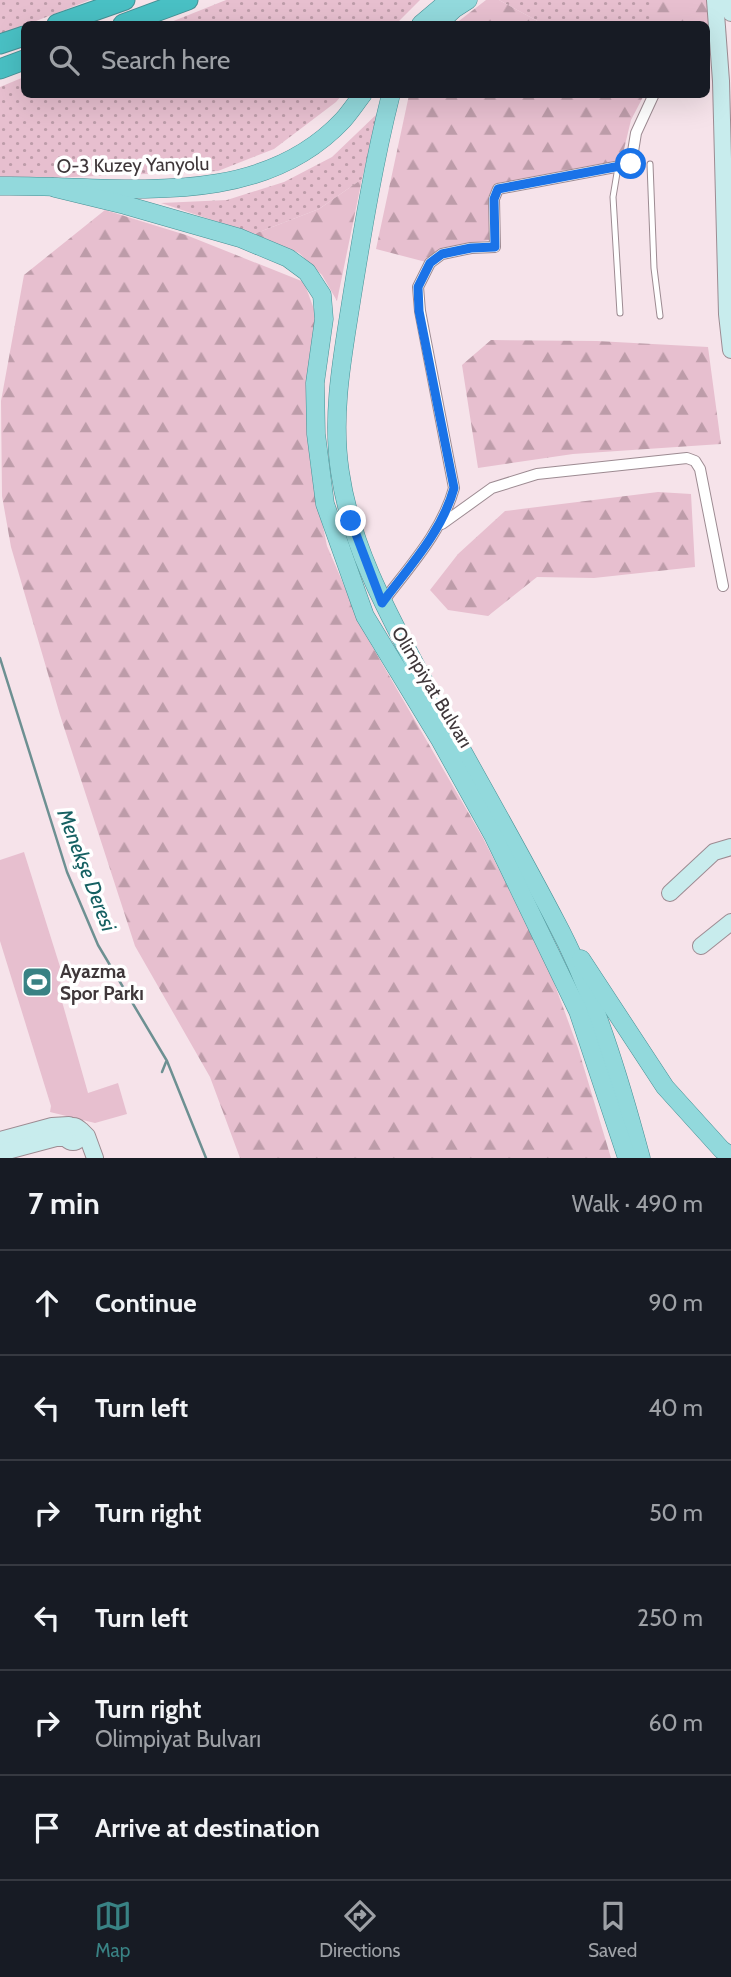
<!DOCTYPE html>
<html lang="en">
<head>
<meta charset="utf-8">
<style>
	body { margin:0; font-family:Cabin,sans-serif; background:#20242c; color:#f1f3f6 }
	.stop { position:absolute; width:21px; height:21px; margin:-16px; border:5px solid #1a73e8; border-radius:50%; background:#fff }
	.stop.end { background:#1a73e8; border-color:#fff; box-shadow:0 2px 7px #0008 }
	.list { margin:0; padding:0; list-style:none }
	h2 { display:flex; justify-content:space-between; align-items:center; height:91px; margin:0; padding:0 28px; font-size:30px }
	h2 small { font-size:23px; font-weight:400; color:#9ea1a6 }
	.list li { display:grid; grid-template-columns:46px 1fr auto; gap:21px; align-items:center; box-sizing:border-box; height:105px; padding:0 28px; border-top:2px solid #363941 }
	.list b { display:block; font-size:26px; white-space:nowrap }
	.list p { margin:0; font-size:23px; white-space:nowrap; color:#9ea1a6 }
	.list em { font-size:23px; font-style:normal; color:#9ea1a6 }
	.icon { flex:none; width:38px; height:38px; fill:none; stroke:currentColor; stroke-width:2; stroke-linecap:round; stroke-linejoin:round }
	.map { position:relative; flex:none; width:731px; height:1158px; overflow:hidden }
	.search { position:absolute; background:#171b24; box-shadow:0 7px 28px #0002; left:21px; right:21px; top:21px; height:77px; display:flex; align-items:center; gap:18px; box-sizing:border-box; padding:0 24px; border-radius:10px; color:#9ea1a6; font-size:26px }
	.sheet { height:721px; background:#171b24 }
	nav { display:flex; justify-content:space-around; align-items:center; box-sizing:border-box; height:98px; border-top:2px solid #363941; background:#171b24; font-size:19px; color:#9ea1a6 }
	nav a { display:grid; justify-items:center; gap:4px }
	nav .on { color:#398284 }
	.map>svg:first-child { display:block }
</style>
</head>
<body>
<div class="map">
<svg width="731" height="1158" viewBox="0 0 731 1158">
	<defs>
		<pattern id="grass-dots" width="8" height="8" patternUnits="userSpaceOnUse" patternTransform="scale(1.75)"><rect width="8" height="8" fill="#e7bfcf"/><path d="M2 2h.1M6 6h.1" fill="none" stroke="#bd9ca9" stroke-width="1.8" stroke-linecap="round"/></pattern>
		<pattern id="forest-firs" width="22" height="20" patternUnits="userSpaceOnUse" patternTransform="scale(1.75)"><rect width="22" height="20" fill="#e7bfcf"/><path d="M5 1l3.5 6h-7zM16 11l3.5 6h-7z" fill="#bd9ca9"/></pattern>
	</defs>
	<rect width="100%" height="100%" fill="#f6e3ea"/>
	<g fill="url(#grass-dots)">
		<polygon points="0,0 90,0 0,35"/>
		<polygon points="226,0 420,0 396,24 166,24"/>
		<polygon points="499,0 652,0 652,24 543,24"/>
		<polygon points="24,77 24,94 342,95 336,102 274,149 218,171 0,180 0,87"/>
		<polygon points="379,112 362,179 319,209 254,234 161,203 227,200 284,182 332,157"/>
	</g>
	<g fill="url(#forest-firs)">
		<polygon points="486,0 499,0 543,24 455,24"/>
		<polygon points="652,0 708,0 708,29 707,30 706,24 652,24"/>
		<polygon points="409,95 644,95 631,120 621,162 496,185 488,197 490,240 440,249 426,262 376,249"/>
		<polygon points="362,179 337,301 322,275 299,253 254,234 319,209"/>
		<polygon points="105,210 186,235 304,282 315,312 310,463 327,546 365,634 483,838 549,969 578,1048 611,1158 240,1158 210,1077 135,946 60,715 11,547 2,496 1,401 24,275"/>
		<polygon points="491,340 597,341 708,347 721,444 573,454 478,468 462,365"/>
		<polygon points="658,492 691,494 695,567 594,578 537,577 488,616 448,610 430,590 458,554 505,511"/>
	</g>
	<polygon fill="#e7bfcf" points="24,852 62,973 59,991 88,1093 118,1083 127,1114 95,1123 50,1112 51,1106 0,941 0,860"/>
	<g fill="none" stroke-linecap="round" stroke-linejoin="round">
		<g stroke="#6d9092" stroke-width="2.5">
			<polyline points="0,658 67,872 98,945 167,1061 206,1158"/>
			<polyline points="162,1072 166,1062"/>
		</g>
		<g stroke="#9d8b92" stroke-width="7">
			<g id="lane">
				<polyline points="650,164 654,268 660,316"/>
				<polyline points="618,167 613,197 620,313"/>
			</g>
		</g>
		<g stroke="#9d8b92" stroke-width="12">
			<g id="street">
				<polyline points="442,524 492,488 537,474 687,458 695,461 700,469 723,586"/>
				<path d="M 382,603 C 409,567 442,532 454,488 L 420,311 L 418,287 L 430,263 L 442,254 L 471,248 L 495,247 L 494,199 L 498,189 L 631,164 L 636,133 L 654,94"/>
			</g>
		</g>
		<g stroke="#9d8b92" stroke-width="18">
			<g id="secondary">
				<polyline points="715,0 721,81 727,314 731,350"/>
				<polyline points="731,0 731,13"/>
				<polyline points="670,893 714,852 731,847"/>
				<polyline points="701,946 731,922"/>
				<circle cx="73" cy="1134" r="8"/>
				<polyline points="81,1130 87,1136 95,1158"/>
				<polyline points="0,1140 52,1126 69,1125"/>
				<polyline points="0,1153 56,1138 65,1138"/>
			</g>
		</g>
		<g stroke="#469094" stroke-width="19">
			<g id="primary">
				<polyline points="421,24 447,2"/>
				<polyline points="438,24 454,9 468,0"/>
				<path d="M 391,94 C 374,161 363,228 352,296 C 343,354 331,413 340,472 C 351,549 391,619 427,687 C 470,766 515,843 556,922 C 594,993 620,1080 641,1158"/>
				<path d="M 0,186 C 114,184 255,214 343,120 C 350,112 356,103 363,94"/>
				<polyline points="55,188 125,205 240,238 288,258 307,272 322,295 324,319 315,383 316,434 325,504 365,616 439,738 494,837 578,1011 627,1158"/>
				<polyline points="581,959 665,1087 722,1150 731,1156"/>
			</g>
		</g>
		<g stroke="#469094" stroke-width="21">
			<g id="highway">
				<polyline points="57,24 125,0"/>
				<polyline points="123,24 188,0"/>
				<polyline points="0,44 24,36"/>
				<polyline points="0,69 24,60"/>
			</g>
		</g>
		<use href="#lane" stroke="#fff" stroke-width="5"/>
		<use href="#street" stroke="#fff" stroke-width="10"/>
		<use href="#secondary" stroke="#c8eced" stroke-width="16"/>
		<use href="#primary" stroke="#92d9dc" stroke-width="18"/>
		<use href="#highway" stroke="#49c0c4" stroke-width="19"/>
	</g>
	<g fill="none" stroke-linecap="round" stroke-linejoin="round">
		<path stroke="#1a73e8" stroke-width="9" d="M 351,521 L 382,603 C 409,567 442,532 454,488 L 419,311 L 418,287 L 430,263 L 442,254 L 471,248 L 495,247 L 494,199 L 498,189 L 631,164"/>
	</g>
	<defs>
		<g id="stadium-square" transform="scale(1.575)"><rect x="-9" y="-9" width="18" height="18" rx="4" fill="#398284" stroke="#fff"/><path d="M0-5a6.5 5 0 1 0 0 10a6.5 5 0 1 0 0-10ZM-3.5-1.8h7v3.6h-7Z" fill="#fff"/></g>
	</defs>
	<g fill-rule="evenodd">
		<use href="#stadium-square" x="37" y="982"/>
	</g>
	<g text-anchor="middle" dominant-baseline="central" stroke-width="7" stroke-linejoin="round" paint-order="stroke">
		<g font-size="19" fill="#3f373a" stroke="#fff">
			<text transform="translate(133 165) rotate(-1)">O-3 Kuzey Yanyolu</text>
			<text transform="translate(432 687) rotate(59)">Olimpiyat Bulvarı</text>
		</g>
		<g font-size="19" font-weight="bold" fill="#3f373a" stroke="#fff" text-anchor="start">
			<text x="60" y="971">Ayazma<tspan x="60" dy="22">Spor Parkı</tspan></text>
		</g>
		<g font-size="21" font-style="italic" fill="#156062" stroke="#fff">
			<text transform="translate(87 870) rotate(69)">Menekşe Deresi</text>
		</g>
	</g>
</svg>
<div class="stop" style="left:631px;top:164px"></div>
<div class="stop end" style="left:351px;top:521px"></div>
<div class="search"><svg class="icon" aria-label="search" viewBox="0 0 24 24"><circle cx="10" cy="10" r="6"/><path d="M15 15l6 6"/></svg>Search here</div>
</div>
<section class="sheet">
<h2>7 min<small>Walk · 490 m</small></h2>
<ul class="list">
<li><svg class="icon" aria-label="ahead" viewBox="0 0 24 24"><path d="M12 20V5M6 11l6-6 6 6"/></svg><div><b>Continue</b></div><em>90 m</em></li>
<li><svg class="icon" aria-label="left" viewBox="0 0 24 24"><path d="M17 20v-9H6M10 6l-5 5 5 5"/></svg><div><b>Turn left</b></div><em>40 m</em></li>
<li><svg class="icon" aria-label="right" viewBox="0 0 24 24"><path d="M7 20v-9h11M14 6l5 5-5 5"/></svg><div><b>Turn right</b></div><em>50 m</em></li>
<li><svg class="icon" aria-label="left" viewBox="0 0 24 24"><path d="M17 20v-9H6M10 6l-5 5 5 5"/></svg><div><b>Turn left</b></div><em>250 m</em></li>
<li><svg class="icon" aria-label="right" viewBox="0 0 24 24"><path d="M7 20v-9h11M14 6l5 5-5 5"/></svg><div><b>Turn right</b><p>Olimpiyat Bulvarı</p></div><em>60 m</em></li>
<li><svg class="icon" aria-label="arrive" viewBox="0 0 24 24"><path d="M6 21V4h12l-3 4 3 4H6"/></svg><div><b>Arrive at destination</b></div></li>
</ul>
</section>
<nav>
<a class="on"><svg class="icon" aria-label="map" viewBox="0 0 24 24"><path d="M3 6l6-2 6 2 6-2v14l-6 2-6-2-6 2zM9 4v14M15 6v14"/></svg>Map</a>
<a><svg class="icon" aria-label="directions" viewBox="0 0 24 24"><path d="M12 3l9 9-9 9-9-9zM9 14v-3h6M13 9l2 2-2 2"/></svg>Directions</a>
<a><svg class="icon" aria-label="saved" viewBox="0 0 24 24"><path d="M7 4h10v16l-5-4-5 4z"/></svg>Saved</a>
</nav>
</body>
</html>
